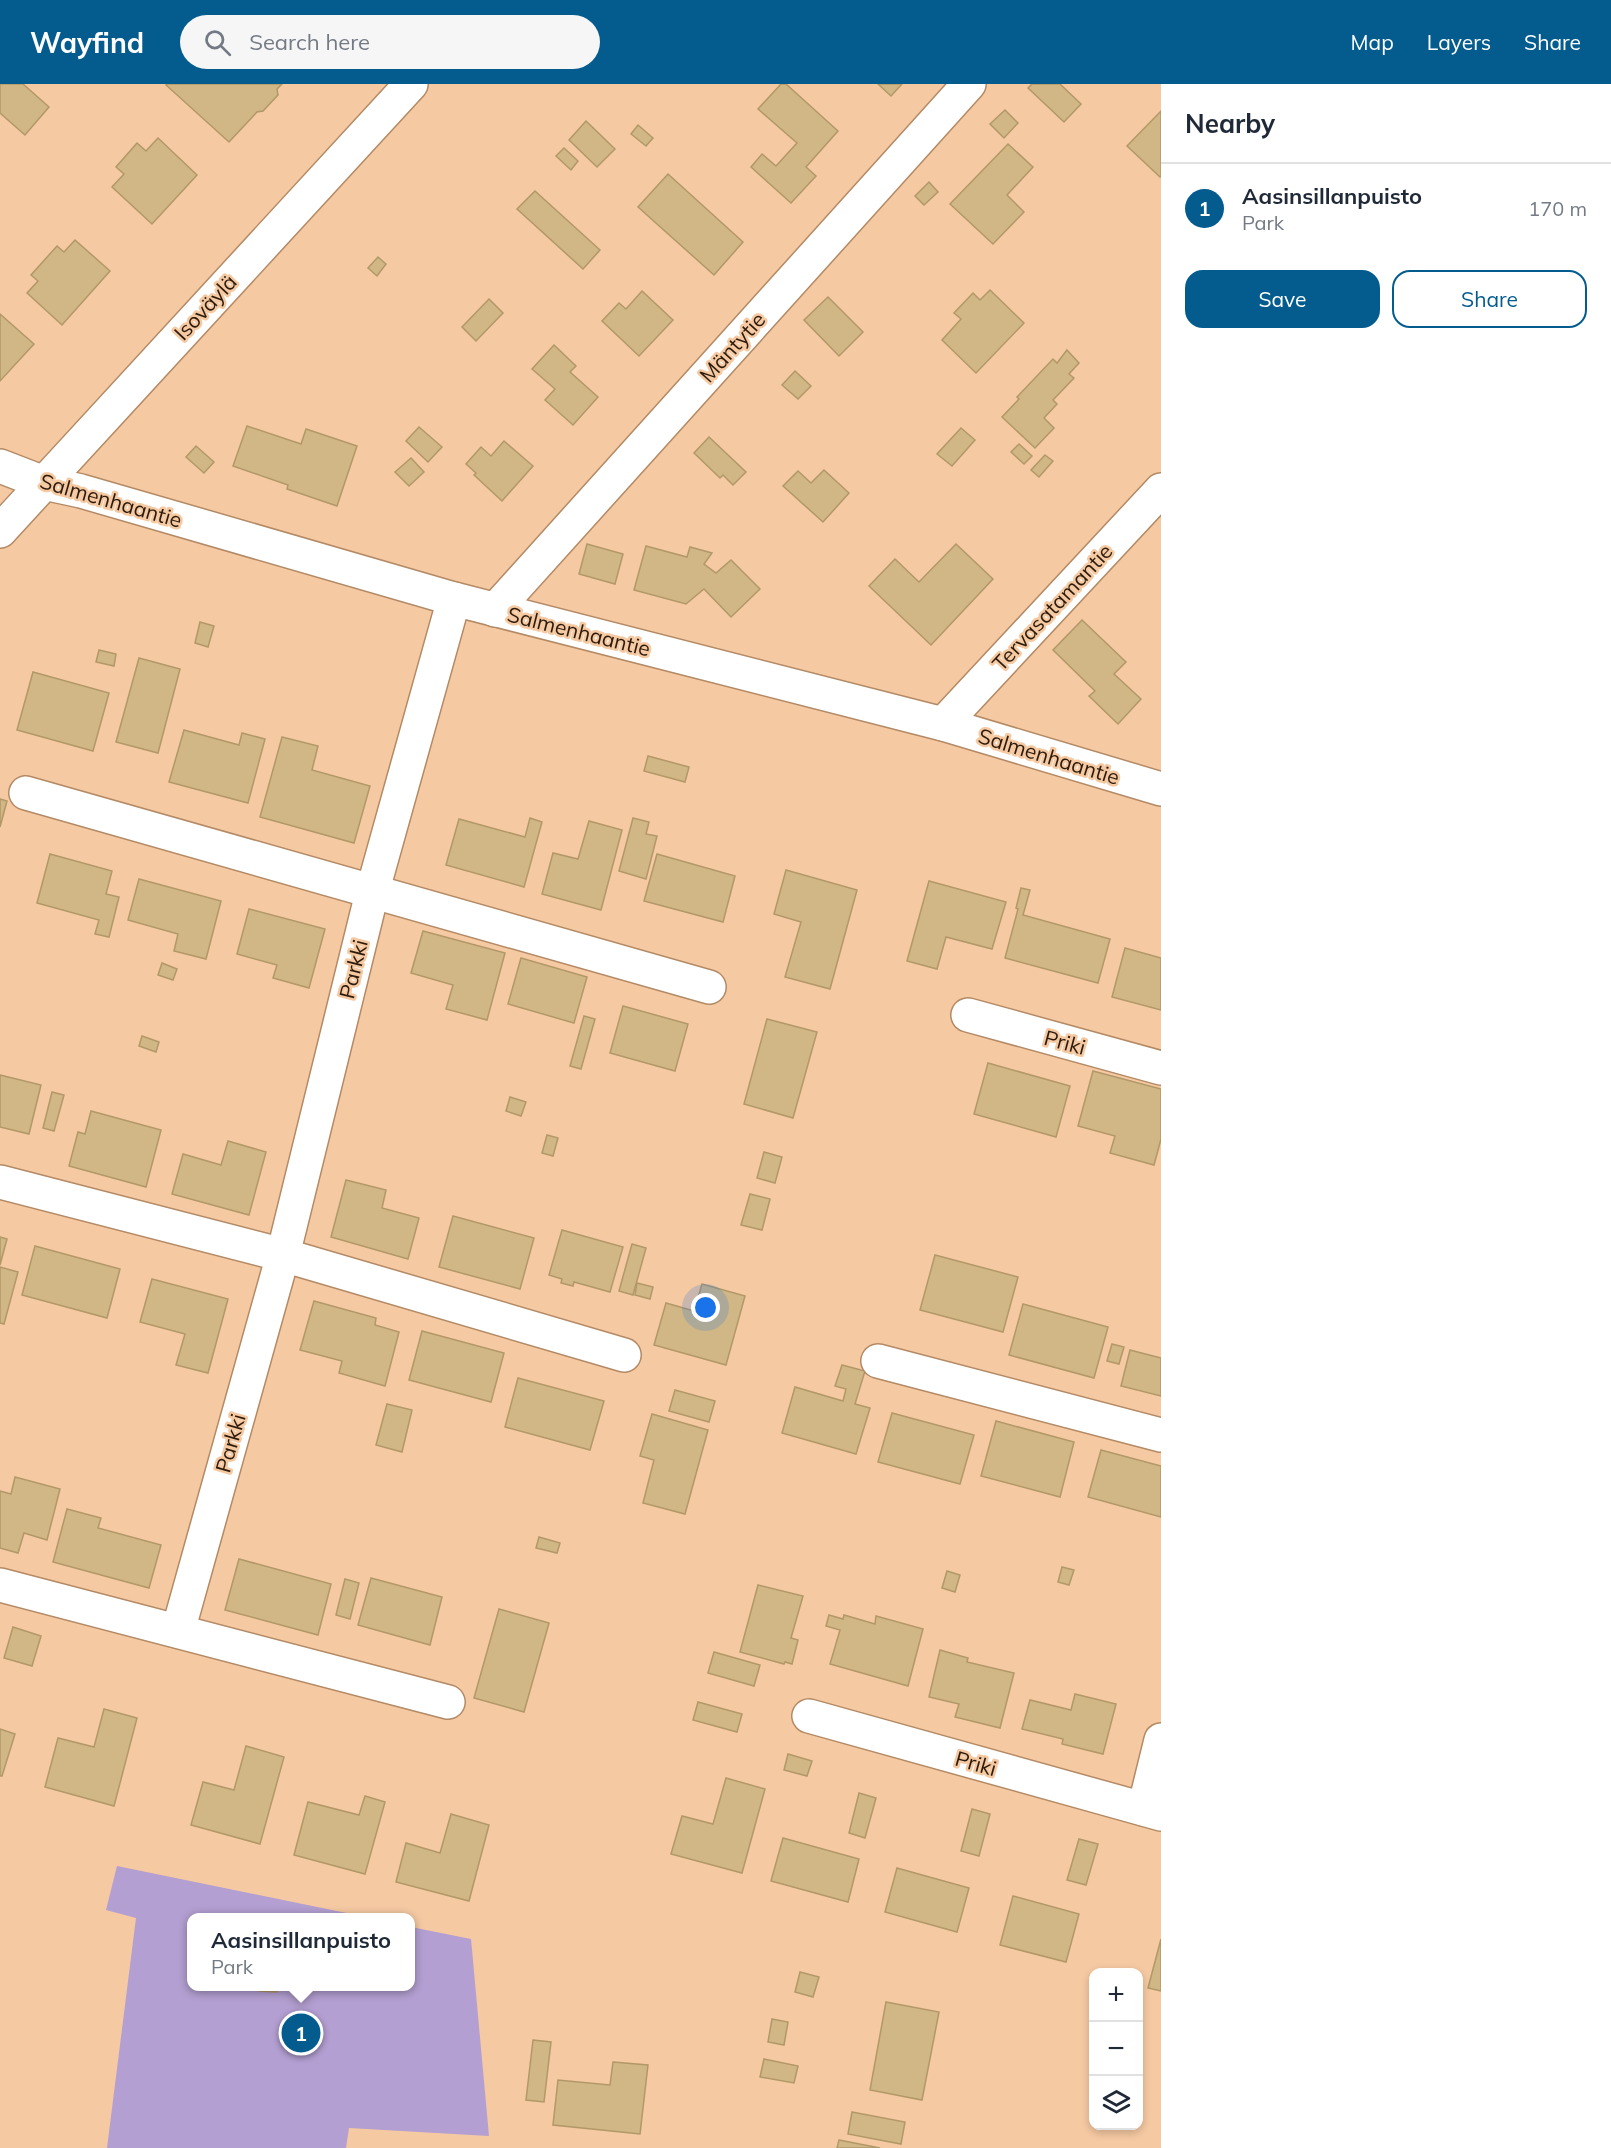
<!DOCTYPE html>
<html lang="en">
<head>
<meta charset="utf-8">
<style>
	body { margin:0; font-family:Mulish,sans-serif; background:#f6f6f7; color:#1f2937 }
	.controls { position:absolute; right:18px; bottom:18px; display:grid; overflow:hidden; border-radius:12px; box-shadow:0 3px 9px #0003 }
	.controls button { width:54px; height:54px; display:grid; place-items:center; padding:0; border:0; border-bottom:2px solid #e0e1e3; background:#fff; color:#1f2937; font:30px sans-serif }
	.you { position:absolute; left:706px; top:1224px; width:21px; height:21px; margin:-15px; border:4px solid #fff; border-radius:50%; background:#1a73e8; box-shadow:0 0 0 9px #1a73e833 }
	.badge { display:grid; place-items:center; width:39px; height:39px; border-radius:50%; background:#045c8e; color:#fff; font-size:20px; font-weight:700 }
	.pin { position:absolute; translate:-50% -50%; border:3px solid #fff; box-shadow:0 2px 6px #0006 }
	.popup { position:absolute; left:187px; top:1829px; width:228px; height:78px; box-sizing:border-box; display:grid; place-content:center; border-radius:12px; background:#fff; filter:drop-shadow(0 2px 4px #0005); font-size:20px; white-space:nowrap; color:#747a83 }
	.popup b { font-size:22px; color:#1f2937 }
	.popup::after { content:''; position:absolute; left:50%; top:100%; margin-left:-12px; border:12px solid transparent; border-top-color:#fff }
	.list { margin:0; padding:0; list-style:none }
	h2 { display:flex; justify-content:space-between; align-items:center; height:78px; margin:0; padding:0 24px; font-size:26px }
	h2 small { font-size:20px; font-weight:400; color:#747a83 }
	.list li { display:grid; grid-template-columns:39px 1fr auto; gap:18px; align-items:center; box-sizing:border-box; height:90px; padding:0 24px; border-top:2px solid #e0e1e3 }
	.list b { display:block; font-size:22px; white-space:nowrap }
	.list p { margin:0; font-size:20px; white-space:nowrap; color:#747a83 }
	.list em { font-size:20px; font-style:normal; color:#747a83 }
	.actions { display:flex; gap:12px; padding:18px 24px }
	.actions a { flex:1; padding:14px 0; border:2px solid #045c8e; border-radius:18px; text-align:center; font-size:21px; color:#045c8e }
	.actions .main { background:#045c8e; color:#fff }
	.icon { flex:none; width:33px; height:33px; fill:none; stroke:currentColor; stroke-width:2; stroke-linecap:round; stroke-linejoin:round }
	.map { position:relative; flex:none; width:1161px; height:2064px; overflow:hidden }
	header { display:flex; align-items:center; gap:36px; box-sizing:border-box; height:84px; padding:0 30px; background:#045c8e; color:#fff }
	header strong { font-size:28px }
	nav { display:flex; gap:33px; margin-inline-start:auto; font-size:21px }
	.search { width:420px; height:54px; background:#f6f6f7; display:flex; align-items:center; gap:15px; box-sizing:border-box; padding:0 21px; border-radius:33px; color:#747a83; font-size:22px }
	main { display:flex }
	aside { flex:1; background:#fff }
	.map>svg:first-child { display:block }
</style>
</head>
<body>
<header>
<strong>Wayfind</strong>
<div class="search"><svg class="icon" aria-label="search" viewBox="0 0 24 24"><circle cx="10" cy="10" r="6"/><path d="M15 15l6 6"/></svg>Search here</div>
<nav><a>Map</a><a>Layers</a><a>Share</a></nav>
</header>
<main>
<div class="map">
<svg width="1161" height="2064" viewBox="0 0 1161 2064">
	<rect width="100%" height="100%" fill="#f5c9a2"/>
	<polygon fill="#b39fd1" points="117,1782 366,1833 192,1834 192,1902 410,1902 411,1843 471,1855 489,2052 349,2044 346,2064 107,2064 136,1834 106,1826"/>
	<g fill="#d2b786" stroke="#b29868" stroke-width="1.5">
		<polygon points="0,0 23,0 49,23 25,51 0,29"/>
		<polygon points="168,0 282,0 277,5 278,11 263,27 257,28 229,58 166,1"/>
		<polygon points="781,0 786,0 838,47 806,83 816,92 791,119 751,83 762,70 776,82 797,59 758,25"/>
		<polygon points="878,0 902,0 891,12"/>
		<polygon points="1032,0 1060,0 1081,20 1064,38 1028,4"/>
		<polygon points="1005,26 1018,39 1004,54 990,40"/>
		<polygon points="1161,27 1161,92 1160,93 1127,62"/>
		<polygon points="586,37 615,65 597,83 569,56"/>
		<polygon points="638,41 653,54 646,62 631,50"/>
		<polygon points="158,54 197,91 152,140 112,103 124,90 116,83 137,59 146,67"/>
		<polygon points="1008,60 1033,83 1007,111 1024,128 993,160 950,120"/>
		<polygon points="564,64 578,77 571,86 556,72"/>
		<polygon points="668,90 743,158 714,191 638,123"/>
		<polygon points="929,98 938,108 924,121 915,112"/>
		<polygon points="535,107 600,166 583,185 517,125"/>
		<polygon points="75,156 110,187 62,241 27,209 38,197 31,191 57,162 64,168"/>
		<polygon points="378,173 386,180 377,192 368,184"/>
		<polygon points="990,206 1024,239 976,289 942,256 961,235 954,229 973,209 980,216"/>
		<polygon points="642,207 673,236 639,272 602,237 619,219 626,225"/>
		<polygon points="828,213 863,248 839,272 804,236"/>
		<polygon points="489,215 503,229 476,257 462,243"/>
		<polygon points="0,230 34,260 0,297"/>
		<polygon points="554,261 576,282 570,288 598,313 573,341 545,316 555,305 532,285"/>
		<polygon points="1067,266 1079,279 1069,290 1074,294 1053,316 1057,320 1044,334 1054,344 1035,364 1002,333 1019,315 1017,313 1053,275 1057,279"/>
		<polygon points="795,287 811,302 798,315 782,301"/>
		<polygon points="247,342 301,360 306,345 357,362 337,422 287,405 288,401 233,382"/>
		<polygon points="419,343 442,363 428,378 406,357"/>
		<polygon points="961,344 975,356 952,382 937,370"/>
		<polygon points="709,353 746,388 733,401 723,391 720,394 694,369"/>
		<polygon points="504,357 533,382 502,417 474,391 476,389 466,380 481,363 491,372"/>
		<polygon points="1019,360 1032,372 1024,380 1011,368"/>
		<polygon points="196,362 214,378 204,389 186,373"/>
		<polygon points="1045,371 1053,377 1039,393 1031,386"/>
		<polygon points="411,374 424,388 409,402 395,388"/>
		<polygon points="824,386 849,409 823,438 783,402 798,387 811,399"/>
		<polygon points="587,460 623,470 615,500 579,490"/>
		<polygon points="956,460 993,495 931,561 869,502 895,475 919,498"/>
		<polygon points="646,462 687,473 690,463 712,469 704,480 716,489 731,476 760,505 731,533 704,505 686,520 634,506"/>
		<polygon points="1082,536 1126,578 1114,590 1141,615 1118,640 1089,612 1095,607 1053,566"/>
		<polygon points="200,538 214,542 208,563 195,559"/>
		<polygon points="99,566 116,570 114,582 96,578"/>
		<polygon points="139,574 180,585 158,669 116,658"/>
		<polygon points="33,588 109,609 93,667 17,646"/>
		<polygon points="184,646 239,661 242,649 265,655 248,719 169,698"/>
		<polygon points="282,653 318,662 312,686 370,702 354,759 260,733"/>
		<polygon points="648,672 689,683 685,698 644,687"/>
		<polygon points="0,715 7,717 0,743"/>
		<polygon points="530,734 542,738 524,803 446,781 459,735 525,753"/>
		<polygon points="633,734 649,738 646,750 657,752 646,795 619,787"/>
		<polygon points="589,737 622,746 601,826 542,810 553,769 578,775"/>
		<polygon points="50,770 112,787 106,810 119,813 109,853 95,850 99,836 37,819"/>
		<polygon points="657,770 735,792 723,838 644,817"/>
		<polygon points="786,786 857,806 830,905 785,893 801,838 774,830"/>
		<polygon points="139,795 221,817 206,875 174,867 178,850 128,836"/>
		<polygon points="929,797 1006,818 992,865 946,853 937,885 907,877"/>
		<polygon points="1021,804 1030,806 1023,831 1110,855 1098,899 1005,874 1018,825 1016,824"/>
		<polygon points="249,825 325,845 309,904 273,894 277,881 237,870"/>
		<polygon points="423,847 505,869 487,936 446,925 453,901 411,889"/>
		<polygon points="1125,864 1161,874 1161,926 1112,913"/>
		<polygon points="521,874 587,893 574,939 508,920"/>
		<polygon points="162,879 177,885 173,896 158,891"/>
		<polygon points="623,922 688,940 675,987 610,969"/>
		<polygon points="584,932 595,935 581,985 570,982"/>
		<polygon points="767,935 817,948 793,1034 744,1020"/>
		<polygon points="142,952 159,958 156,968 139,962"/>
		<polygon points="988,979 1070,1002 1056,1053 974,1030"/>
		<polygon points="1093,987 1161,1005 1161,1055 1154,1081 1110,1069 1115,1052 1078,1042"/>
		<polygon points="0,991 41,1001 29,1050 0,1043"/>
		<polygon points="52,1008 64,1011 54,1047 43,1044"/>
		<polygon points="510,1013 526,1018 521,1032 506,1027"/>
		<polygon points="91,1027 161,1046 146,1103 69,1082 78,1048 85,1050"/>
		<polygon points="547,1051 558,1054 553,1072 542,1069"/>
		<polygon points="228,1057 266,1068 249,1131 172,1110 183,1070 221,1081"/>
		<polygon points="764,1068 782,1073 775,1099 757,1094"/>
		<polygon points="346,1096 386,1106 382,1124 419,1134 408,1175 331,1153"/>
		<polygon points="750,1110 770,1115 762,1146 741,1141"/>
		<polygon points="453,1132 534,1154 520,1205 439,1183"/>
		<polygon points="562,1146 623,1163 610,1208 574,1198 573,1202 561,1199 562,1195 549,1191"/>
		<polygon points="0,1153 7,1155 0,1181"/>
		<polygon points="632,1160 646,1164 633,1211 619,1207"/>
		<polygon points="35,1162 120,1185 107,1234 22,1211"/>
		<polygon points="935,1171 1018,1193 1003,1248 920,1226"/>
		<polygon points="0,1183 18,1188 4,1240 0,1239"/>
		<polygon points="152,1195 228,1215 208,1289 176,1281 185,1250 140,1238"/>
		<polygon points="637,1199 653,1203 650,1215 635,1211"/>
		<polygon points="702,1200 745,1212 726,1281 654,1261 666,1219 694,1227"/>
		<polygon points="314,1217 376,1234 375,1241 399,1248 385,1302 339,1289 342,1277 300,1266"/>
		<polygon points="1023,1220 1108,1243 1094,1294 1009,1271"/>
		<polygon points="422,1247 504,1269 491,1318 409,1296"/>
		<polygon points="1112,1260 1124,1263 1119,1280 1107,1277"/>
		<polygon points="1130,1266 1161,1274 1161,1312 1121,1302"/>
		<polygon points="842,1281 865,1287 855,1320 870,1324 856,1370 782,1349 795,1303 843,1317 846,1305 835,1302"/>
		<polygon points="518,1294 604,1317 590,1366 505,1343"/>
		<polygon points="675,1306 715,1317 709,1338 669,1327"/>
		<polygon points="387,1320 412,1326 402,1368 376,1361"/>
		<polygon points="892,1329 974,1351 960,1400 878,1378"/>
		<polygon points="652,1330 708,1346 685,1430 643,1419 654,1376 640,1372"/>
		<polygon points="996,1337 1074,1358 1060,1413 981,1392"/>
		<polygon points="1101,1366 1161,1382 1161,1433 1088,1413"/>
		<polygon points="15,1393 60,1405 47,1456 24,1449 18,1469 0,1464 0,1407 11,1410"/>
		<polygon points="67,1425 101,1434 98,1444 161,1461 149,1504 53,1478"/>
		<polygon points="539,1453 560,1459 557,1469 536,1464"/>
		<polygon points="239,1475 331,1500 318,1551 225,1526"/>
		<polygon points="1062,1483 1074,1486 1069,1501 1058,1498"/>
		<polygon points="947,1487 960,1491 955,1508 942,1504"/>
		<polygon points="371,1494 442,1513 430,1561 358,1541"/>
		<polygon points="345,1495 359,1499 350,1535 336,1531"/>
		<polygon points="758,1501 803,1512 791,1554 798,1556 792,1580 785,1578 784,1580 740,1568"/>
		<polygon points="499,1525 549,1539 524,1628 474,1614"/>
		<polygon points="829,1531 843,1535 844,1531 875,1540 876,1532 923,1545 908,1602 830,1580 840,1546 826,1542"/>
		<polygon points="13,1543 41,1552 32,1582 4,1574"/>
		<polygon points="940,1566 968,1574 967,1578 1014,1589 1000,1644 955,1633 959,1620 929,1613"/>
		<polygon points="714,1568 760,1581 754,1602 708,1589"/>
		<polygon points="1075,1610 1116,1620 1103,1670 1062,1660 1063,1655 1022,1645 1030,1616 1071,1626"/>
		<polygon points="698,1618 742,1630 737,1648 693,1636"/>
		<polygon points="104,1625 137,1634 114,1722 45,1703 58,1654 94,1663"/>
		<polygon points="0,1645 15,1650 2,1692 0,1692"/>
		<polygon points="246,1662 284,1673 260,1760 191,1741 203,1698 234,1706"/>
		<polygon points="788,1670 812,1677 807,1692 784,1686"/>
		<polygon points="726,1694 765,1705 742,1789 671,1770 682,1732 713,1740"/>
		<polygon points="859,1709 876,1714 865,1754 849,1749"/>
		<polygon points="365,1712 385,1718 365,1790 294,1771 308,1718 359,1731"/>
		<polygon points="972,1725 990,1730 979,1772 961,1767"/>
		<polygon points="451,1730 489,1741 469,1817 396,1798 406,1759 440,1769"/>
		<polygon points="783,1754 859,1775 848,1818 771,1797"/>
		<polygon points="1079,1755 1098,1760 1086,1801 1067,1796"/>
		<polygon points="897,1784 969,1804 957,1848 885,1828"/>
		<polygon points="1013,1812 1079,1830 1066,1878 1000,1861"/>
		<polygon points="1161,1855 1161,1907 1148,1904"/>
		<polygon points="800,1888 819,1893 813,1913 795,1908"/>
		<polygon points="259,1902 278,1902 277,1908 259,1907"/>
		<polygon points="886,1918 939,1928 922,2016 870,2006"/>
		<polygon points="772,1935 788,1938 784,1961 768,1958"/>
		<polygon points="533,1956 551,1958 544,2018 526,2016"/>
		<polygon points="764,1975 798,1982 794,1999 760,1993"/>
		<polygon points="613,1978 648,1981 640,2050 553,2041 558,1996 610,2001"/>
		<polygon points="852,2028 905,2038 901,2060 848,2050"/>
		<polygon points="839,2056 880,2064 837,2064"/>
	</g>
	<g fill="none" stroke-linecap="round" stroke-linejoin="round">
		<g stroke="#b38a65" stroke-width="36">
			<g id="minor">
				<polyline points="0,382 44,399 81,407 454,515 943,640 1161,705"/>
				<polyline points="0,447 411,0"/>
				<polyline points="495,526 969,0"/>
				<polyline points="943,640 1161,406"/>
				<polyline points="26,709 709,903"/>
				<polyline points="968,931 1161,984"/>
				<polyline points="0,1098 283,1171 624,1271"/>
				<polyline points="878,1277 1161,1351"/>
				<polyline points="0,1501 448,1618"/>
				<polyline points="178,1547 283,1171 372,809 454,515"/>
				<polyline points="809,1632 1161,1730"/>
				<polyline points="1144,1725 1161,1656"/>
			</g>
		</g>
		<use href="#minor" stroke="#fff" stroke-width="33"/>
	</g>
	<g text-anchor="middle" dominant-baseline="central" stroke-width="5" stroke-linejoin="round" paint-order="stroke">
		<g font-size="21" fill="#2c1b0c" stroke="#f5c9a2">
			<text transform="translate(205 223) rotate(-47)">Isoväylä</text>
			<text transform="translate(732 263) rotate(-48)">Mäntytie</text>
			<text transform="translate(111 416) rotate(16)">Salmenhaantie</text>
			<text transform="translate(1052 523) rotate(-47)">Tervasatamantie</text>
			<text transform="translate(579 547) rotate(14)">Salmenhaantie</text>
			<text transform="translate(1049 672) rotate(17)">Salmenhaantie</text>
			<text transform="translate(353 885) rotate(-76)">Parkki</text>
			<text transform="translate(1065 958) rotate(15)">Priki</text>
			<text transform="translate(230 1359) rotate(-74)">Parkki</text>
			<text transform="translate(976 1679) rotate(16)">Priki</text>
		</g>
	</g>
</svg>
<div class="controls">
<button>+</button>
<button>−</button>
<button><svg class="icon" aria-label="layers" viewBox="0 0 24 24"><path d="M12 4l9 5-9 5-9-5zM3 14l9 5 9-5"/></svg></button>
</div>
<div class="you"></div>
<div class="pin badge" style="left:301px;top:1949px">1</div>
<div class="popup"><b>Aasinsillanpuisto</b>Park</div>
</div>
<aside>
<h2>Nearby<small></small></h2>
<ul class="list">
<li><span class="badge">1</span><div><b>Aasinsillanpuisto</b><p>Park</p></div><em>170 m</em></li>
</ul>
<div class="actions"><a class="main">Save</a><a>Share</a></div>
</aside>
</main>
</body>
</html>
